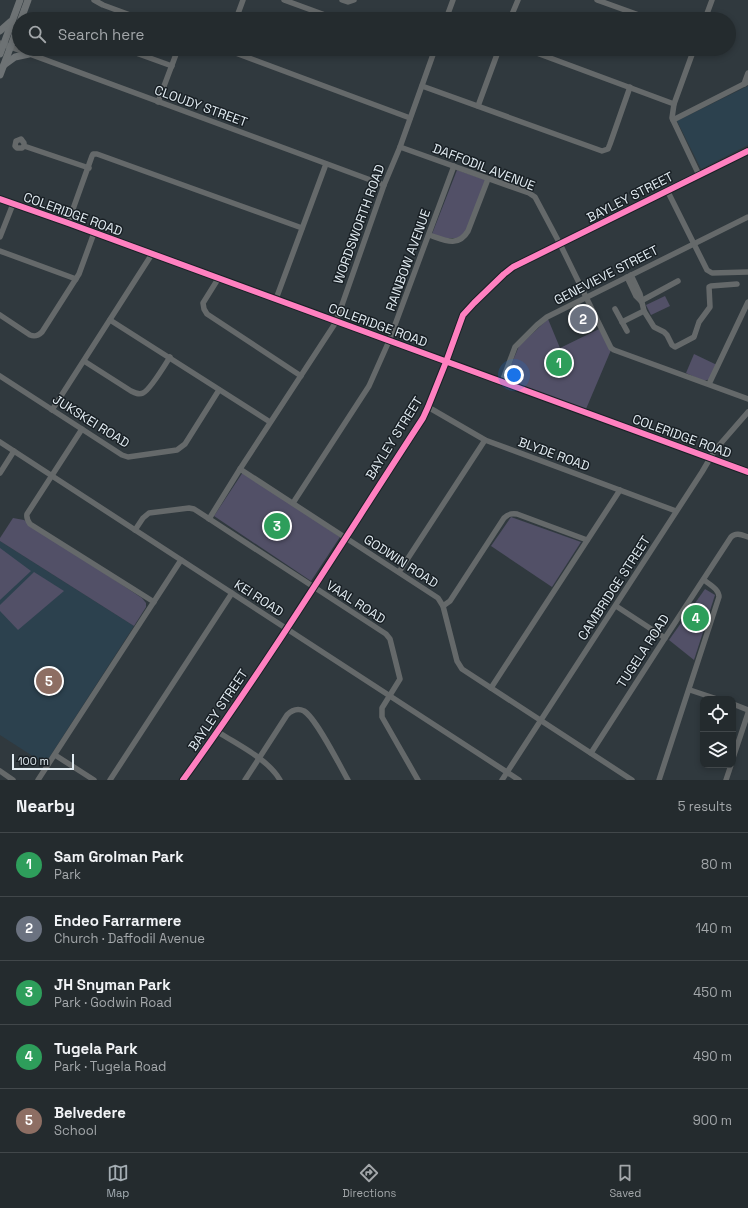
<!DOCTYPE html>
<html lang="en">
<head>
<meta charset="utf-8">
<style>
	body { margin:0; font-family:"Space Grotesk",sans-serif; background:#2c3336; color:#f1f3f6 }
	.controls { position:absolute; right:12px; bottom:12px; display:grid; overflow:hidden; border-radius:8px; box-shadow:0 2px 6px #0003 }
	.controls button { width:36px; height:36px; display:grid; place-items:center; padding:0; border:0; border-bottom:1px solid #41474a; background:#242b2e; color:#f1f3f6; font:20px sans-serif }
	.scale { position:absolute; left:12px; bottom:10px; width:62px; box-sizing:border-box; padding-left:4px; border:2px solid #e2ecf2; border-top:0; font-size:11px; line-height:14px; white-space:nowrap; color:#e2ecf2; -webkit-text-stroke:3px #192025; paint-order:stroke }
	.you { position:absolute; left:514px; top:375px; width:14px; height:14px; margin:-10px; border:3px solid #fff; border-radius:50%; background:#1a73e8; box-shadow:0 0 0 6px #1a73e833 }
	.badge { display:grid; place-items:center; width:26px; height:26px; border-radius:50%; background:#a4adb3; color:#fff; font-size:13px; font-weight:700 }
	.pin { position:absolute; translate:-50% -50%; border:2px solid #fff; box-shadow:0 1px 4px #0006 }
	.list { margin:0; padding:0; list-style:none }
	h2 { display:flex; justify-content:space-between; align-items:center; height:52px; margin:0; padding:0 16px; font-size:17px }
	h2 small { font-size:13px; font-weight:400; color:#a3a7aa }
	.list li { display:grid; grid-template-columns:26px 1fr auto; gap:12px; align-items:center; box-sizing:border-box; height:64px; padding:0 16px; border-top:1px solid #41474a }
	.list b { display:block; font-size:15px; white-space:nowrap }
	.list p { margin:0; font-size:13px; white-space:nowrap; color:#a3a7aa }
	.list em { font-size:13px; font-style:normal; color:#a3a7aa }
	.icon { flex:none; width:22px; height:22px; fill:none; stroke:currentColor; stroke-width:2; stroke-linecap:round; stroke-linejoin:round }
	.map { position:relative; flex:none; width:748px; height:780px; overflow:hidden }
	.search { position:absolute; background:#242b2e; box-shadow:0 2px 6px #0003; left:12px; right:12px; top:12px; height:44px; display:flex; align-items:center; gap:10px; box-sizing:border-box; padding:0 14px; border-radius:22px; color:#a3a7aa; font-size:15px }
	.sheet { height:372px; background:#242b2e }
	nav { display:flex; justify-content:space-around; align-items:center; box-sizing:border-box; height:56px; border-top:1px solid #41474a; background:#242b2e; font-size:11px; color:#a3a7aa }
	nav a { display:grid; justify-items:center; gap:2px }
	nav .on { color:#a4adb3 }
	.map>svg:first-child { display:block }
</style>
</head>
<body>
<div class="map">
<svg width="748" height="780" viewBox="0 0 748 780">
	<rect width="100%" height="100%" fill="#30393e"/>
	<g fill="#2c414e">
		<polygon points="748,86 748,145 701,169 677,121"/>
		<polygon points="0,541 134,626 45,764 0,735"/>
	</g>
	<g fill="#525067">
		<polygon points="457,170 486,180 468,230 459,238 444,238 432,234"/>
		<polygon points="665,296 670,306 651,315 646,305"/>
		<polygon points="548,319 560,348 599,329 611,350 586,409 509,381 506,377 519,346"/>
		<polygon points="694,354 717,365 711,379 703,381 686,373"/>
		<polygon points="243,472 340,537 311,581 214,516"/>
		<polygon points="511,517 581,542 552,587 491,546"/>
		<polygon points="13,518 24,520 142,598 146,603 146,607 134,626 0,541 0,538"/>
		<polygon points="0,548 31,571 0,600"/>
		<polygon points="34,572 64,591 18,630 0,611 0,605"/>
		<polygon points="705,589 715,595 694,660 669,640"/>
	</g>
	<g fill="none" stroke-linecap="round" stroke-linejoin="round">
		<g stroke="#65696a" stroke-width="5.5">
			<polyline points="94,0 103,5 141,19"/>
			<polyline points="284,0 336,19"/>
			<polyline points="342,0 348,2 354,0"/>
			<polyline points="597,0 650,19"/>
			<polyline points="236,19 243,0"/>
			<polyline points="446,19 453,0"/>
			<polyline points="510,19 518,0"/>
			<polyline points="705,19 712,0"/>
			<polyline points="0,43 384,185"/>
			<polyline points="125,49 172,66"/>
			<polyline points="225,49 410,118"/>
			<polyline points="526,49 674,104"/>
			<polyline points="694,49 674,104 672,118 699,175"/>
			<polyline points="744,84 748,73"/>
			<polyline points="422,86 602,151 608,149 610,144 630,87"/>
			<polyline points="158,102 178,49"/>
			<polyline points="478,106 499,49"/>
			<polyline points="673,120 748,82"/>
			<polyline points="24,146 24,143 21,139 16,141 15,146 17,148 22,148 24,146 89,168"/>
			<polyline points="400,147 529,193 535,197 560,244 611,348 614,350 748,399"/>
			<polyline points="667,190 707,270 712,273 748,272"/>
			<polyline points="0,199 68,223 748,472"/>
			<polyline points="68,223 92,156 93,154 97,154 302,228"/>
			<path d="M 429,235 C 444,240 458,248 468,231 L 488,179"/>
			<polyline points="0,237 13,204"/>
			<polyline points="0,251 76,279"/>
			<polyline points="631,275 640,294 644,311 654,327 664,332 667,335 672,345 675,347 694,337 699,322 710,307 709,287 711,286 737,284"/>
			<polyline points="627,277 636,296 641,301"/>
			<polyline points="218,279 203,303 204,309 207,314 301,376"/>
			<polyline points="276,299 326,164"/>
			<polyline points="641,301 678,281"/>
			<polyline points="615,309 627,331"/>
			<path d="M 0,315 L 30,335 C 35,337 38,336 42,332 L 79,274 L 94,233"/>
			<polyline points="110,320 270,422"/>
			<polyline points="622,322 644,311"/>
			<path d="M 84,361 L 131,391 C 135,393 139,395 143,393 C 150,390 165,365 170,357"/>
			<polyline points="0,376 122,455 128,457 177,450 185,444 219,390"/>
			<polyline points="502,382 515,347 537,325 547,317 748,217"/>
			<polyline points="709,384 748,302"/>
			<polyline points="428,407 485,440 676,511"/>
			<polyline points="52,410 152,254"/>
			<path d="M 82,429 L 27,514 C 26,518 28,521 30,524 L 154,602"/>
			<polyline points="0,442 519,780"/>
			<polyline points="240,469 438,598 443,606 457,661 462,669 632,780"/>
			<polyline points="0,473 14,451"/>
			<polyline points="293,503 369,386 389,341 454,166"/>
			<polyline points="209,519 240,469 336,322 384,185 400,147 435,49"/>
			<polyline points="135,530 143,518 149,513 189,508 194,509 386,634 390,639 400,679 382,708 382,717 418,780"/>
			<polyline points="399,572 485,440"/>
			<path d="M 443,606 L 450,601 L 504,518 C 508,514 511,513 517,514 L 587,540"/>
			<polyline points="616,606 665,638"/>
			<polyline points="491,688 620,490"/>
			<polyline points="690,690 717,699"/>
			<polyline points="733,704 748,710"/>
			<path d="M 218,732 C 238,745 268,759 280,780"/>
			<path d="M 591,753 L 665,638 L 731,537 C 736,532 742,535 748,537"/>
			<polyline points="55,755 94,780"/>
			<polyline points="733,758 748,713"/>
			<polyline points="0,771 13,780"/>
			<polyline points="38,780 181,560"/>
			<polyline points="110,780 232,593"/>
			<path d="M 183,780 C 268,663 344,539 423,418 L 428,407 L 446,362 L 463,315 L 474,303 L 504,274 L 513,267 L 748,151"/>
			<path d="M 245,780 L 287,715 C 292,710 298,708 304,711 C 316,718 340,766 348,780"/>
			<polyline points="502,780 702,472 715,450 748,412"/>
			<path d="M 659,780 L 719,597 C 719,589 710,585 704,580"/>
			<polyline points="726,780 731,765"/>
		</g>
		<g stroke="#6d7274" stroke-width="7">
			<polyline points="21,19 28,0"/>
			<polyline points="0,31 10,22"/>
			<polyline points="0,54 20,0"/>
			<polyline points="4,65 15,57 29,54"/>
			<polyline points="0,75 19,24"/>
		</g>
		<g stroke="#192025" stroke-width="8">
			<g id="cycleway">
				<polyline points="0,199 68,223 748,472"/>
				<path d="M 183,780 C 268,663 344,539 423,418 L 428,407 L 446,362 L 463,315 L 474,303 L 504,274 L 513,267 L 748,151"/>
			</g>
		</g>
		<use href="#cycleway" stroke="#ff80c0" stroke-width="6"/>
	</g>
	<g text-anchor="middle" dominant-baseline="central" stroke-width="3" stroke-linejoin="round" paint-order="stroke">
		<g font-size="13" fill="#e2ecf2" stroke="#192025">
			<text transform="translate(201 106) rotate(20)">CLOUDY STREET</text>
			<text transform="translate(484 167) rotate(21)">DAFFODIL AVENUE</text>
			<text transform="translate(630 197) rotate(-27)">BAYLEY STREET</text>
			<text transform="translate(73 214) rotate(20)">COLERIDGE ROAD</text>
			<text transform="translate(359 224) rotate(-70)">WORDSWORTH ROAD</text>
			<text transform="translate(408 260) rotate(-70)">RAINBOW AVENUE</text>
			<text transform="translate(606 275) rotate(-27)">GENEVIEVE STREET</text>
			<text transform="translate(378 325) rotate(20)">COLERIDGE ROAD</text>
			<text transform="translate(91 421) rotate(32)">JUKSKEI ROAD</text>
			<text transform="translate(682 436) rotate(20)">COLERIDGE ROAD</text>
			<text transform="translate(394 438) rotate(-58)">BAYLEY STREET</text>
			<text transform="translate(554 454) rotate(20)">BLYDE ROAD</text>
			<text transform="translate(401 561) rotate(33)">GODWIN ROAD</text>
			<text transform="translate(614 588) rotate(-57)">CAMBRIDGE STREET</text>
			<text transform="translate(259 598) rotate(33)">KEI ROAD</text>
			<text transform="translate(356 602) rotate(33)">VAAL ROAD</text>
			<text transform="translate(643 651) rotate(-57)">TUGELA ROAD</text>
			<text transform="translate(218 710) rotate(-56)">BAYLEY STREET</text>
		</g>
	</g>
</svg>
<div class="controls">
<button><svg class="icon" aria-label="locate" viewBox="0 0 24 24"><circle cx="12" cy="12" r="6"/><path d="M12 2v4M12 18v4M2 12h4M18 12h4"/></svg></button>
<button><svg class="icon" aria-label="layers" viewBox="0 0 24 24"><path d="M12 4l9 5-9 5-9-5zM3 14l9 5 9-5"/></svg></button>
</div>
<div class="scale">100 m</div>
<div class="you"></div>
<div class="pin badge" style="left:559px;top:363px;background:#2e9e5b">1</div>
<div class="pin badge" style="left:583px;top:319px;background:#6b7280">2</div>
<div class="pin badge" style="left:277px;top:526px;background:#2e9e5b">3</div>
<div class="pin badge" style="left:696px;top:618px;background:#2e9e5b">4</div>
<div class="pin badge" style="left:49px;top:681px;background:#8d6e63">5</div>
<div class="search"><svg class="icon" aria-label="search" viewBox="0 0 24 24"><circle cx="10" cy="10" r="6"/><path d="M15 15l6 6"/></svg>Search here</div>
</div>
<section class="sheet">
<h2>Nearby<small>5 results</small></h2>
<ul class="list">
<li><span class="badge" style="background:#2e9e5b">1</span><div><b>Sam Grolman Park</b><p>Park</p></div><em>80 m</em></li>
<li><span class="badge" style="background:#6b7280">2</span><div><b>Endeo Farrarmere</b><p>Church · Daffodil Avenue</p></div><em>140 m</em></li>
<li><span class="badge" style="background:#2e9e5b">3</span><div><b>JH Snyman Park</b><p>Park · Godwin Road</p></div><em>450 m</em></li>
<li><span class="badge" style="background:#2e9e5b">4</span><div><b>Tugela Park</b><p>Park · Tugela Road</p></div><em>490 m</em></li>
<li><span class="badge" style="background:#8d6e63">5</span><div><b>Belvedere</b><p>School</p></div><em>900 m</em></li>
</ul>
</section>
<nav>
<a class="on"><svg class="icon" aria-label="map" viewBox="0 0 24 24"><path d="M3 6l6-2 6 2 6-2v14l-6 2-6-2-6 2zM9 4v14M15 6v14"/></svg>Map</a>
<a><svg class="icon" aria-label="directions" viewBox="0 0 24 24"><path d="M12 3l9 9-9 9-9-9zM9 14v-3h6M13 9l2 2-2 2"/></svg>Directions</a>
<a><svg class="icon" aria-label="saved" viewBox="0 0 24 24"><path d="M7 4h10v16l-5-4-5 4z"/></svg>Saved</a>
</nav>
</body>
</html>
